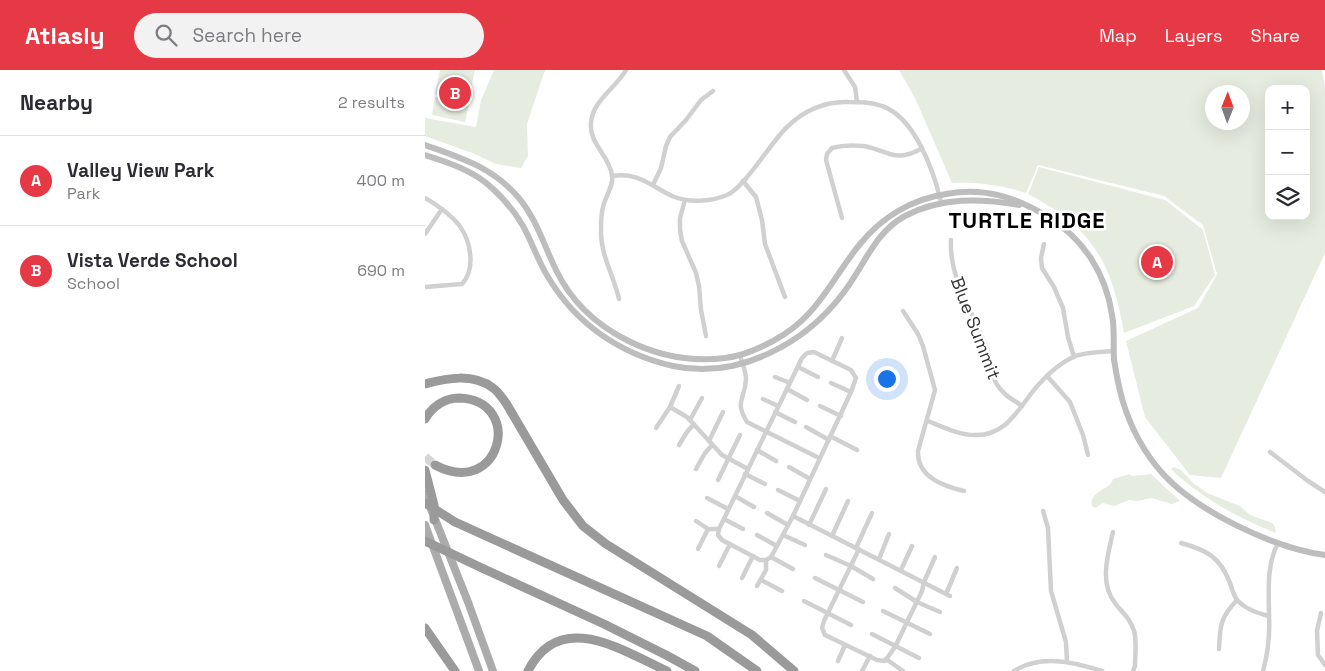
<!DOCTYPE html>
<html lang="en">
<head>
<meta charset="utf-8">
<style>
	body { margin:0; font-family:"Space Grotesk",sans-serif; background:#f2f2f3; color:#2b2b33 }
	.controls { position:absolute; right:15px; top:15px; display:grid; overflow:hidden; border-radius:10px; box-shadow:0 5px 20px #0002 }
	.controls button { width:45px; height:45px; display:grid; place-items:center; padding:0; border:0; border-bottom:1px solid #e1e1e2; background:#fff; color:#2b2b33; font:25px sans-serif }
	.compass { position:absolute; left:780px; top:15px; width:45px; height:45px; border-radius:50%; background:#fff; box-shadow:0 5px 20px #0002; rotate:1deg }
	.you { position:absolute; left:461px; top:308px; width:18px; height:18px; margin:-12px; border:4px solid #fff; border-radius:50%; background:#1a73e8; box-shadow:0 0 0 8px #1a73e833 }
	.badge { display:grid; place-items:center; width:32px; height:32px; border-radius:50%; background:#e63946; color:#fff; font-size:16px; font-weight:700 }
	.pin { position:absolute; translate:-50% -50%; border:2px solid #fff; box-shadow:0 1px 5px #0006 }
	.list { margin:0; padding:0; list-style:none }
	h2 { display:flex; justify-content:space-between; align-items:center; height:65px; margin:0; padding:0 20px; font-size:21px }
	h2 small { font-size:16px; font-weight:400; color:#7c7c81 }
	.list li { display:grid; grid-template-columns:32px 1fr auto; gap:15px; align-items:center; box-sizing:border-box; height:90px; padding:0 20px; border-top:1px solid #e1e1e2 }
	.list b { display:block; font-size:19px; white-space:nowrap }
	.list p { margin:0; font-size:16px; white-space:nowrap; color:#7c7c81 }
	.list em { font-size:16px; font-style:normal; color:#7c7c81 }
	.icon { flex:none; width:28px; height:28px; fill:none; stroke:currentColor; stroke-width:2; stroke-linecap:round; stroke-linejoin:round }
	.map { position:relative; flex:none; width:900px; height:601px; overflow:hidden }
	header { display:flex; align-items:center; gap:30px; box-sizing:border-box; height:70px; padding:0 25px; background:#e63946; color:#fff }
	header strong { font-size:24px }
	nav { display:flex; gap:28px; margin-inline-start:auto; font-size:18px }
	.search { width:350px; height:45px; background:#f2f2f3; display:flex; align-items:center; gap:12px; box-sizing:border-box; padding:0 18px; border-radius:28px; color:#7c7c81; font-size:19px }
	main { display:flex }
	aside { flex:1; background:#fff }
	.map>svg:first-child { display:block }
</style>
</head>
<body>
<header>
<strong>Atlasly</strong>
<div class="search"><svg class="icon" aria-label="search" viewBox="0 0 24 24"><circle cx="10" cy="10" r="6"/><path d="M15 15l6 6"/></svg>Search here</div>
<nav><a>Map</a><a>Layers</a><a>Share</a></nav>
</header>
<main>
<aside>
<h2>Nearby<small>2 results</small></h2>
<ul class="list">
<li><span class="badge">A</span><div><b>Valley View Park</b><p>Park</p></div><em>400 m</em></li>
<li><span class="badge">B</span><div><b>Vista Verde School</b><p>School</p></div><em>690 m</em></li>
</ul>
</aside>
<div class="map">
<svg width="900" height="601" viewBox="0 0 900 601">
	<rect width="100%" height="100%" fill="#fff"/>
	<g fill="#e6ecdf" fill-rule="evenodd">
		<polygon points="15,0 50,0 43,32 10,24"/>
		<polygon points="69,0 121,0 119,3 102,54 103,86 96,98 71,94 50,84 0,66 0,48 51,57 56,30"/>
		<path d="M 474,0 L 897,0 L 900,17 L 900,183 L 796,408 L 765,405 L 720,347 L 701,271 L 773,238 L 792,204 L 778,155 L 739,126 L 613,95 L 601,123 C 576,115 553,112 527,113 L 490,28 ZM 844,19 L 881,19 L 881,146 L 844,146 ZM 788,22 L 818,22 L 818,52 L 788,52 Z"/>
		<polygon points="10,27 44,34 40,52 7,45"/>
		<path d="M 614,97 L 740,130 L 778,160 L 790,205 L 769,236 L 699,263 C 687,193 668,158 603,124 Z"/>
		<path d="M 749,397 L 756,400 L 768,413 L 782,423 L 815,436 L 825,445 L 847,453 L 850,457 L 851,463 C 813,448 776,428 746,399 Z"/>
		<path d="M 705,404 L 707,406 L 726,404 L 755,431 L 747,434 L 727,428 L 712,431 L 704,430 L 689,436 L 678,433 L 670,438 L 667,436 C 663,421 685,421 688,409 Z"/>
	</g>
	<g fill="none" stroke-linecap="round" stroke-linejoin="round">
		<polyline stroke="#d6d6d6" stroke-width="9" stroke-dasharray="9 4.5" stroke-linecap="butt" points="0,387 10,395"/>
		<g stroke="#d0d0d0" stroke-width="4.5">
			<polyline points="419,0 430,17 432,32"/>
			<path d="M 187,106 C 214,102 224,115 247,126 C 264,133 285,132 302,125 C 320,117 346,72 362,57 C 378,41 400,31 423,32 C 435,32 446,32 457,36 C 490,47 509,102 516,132"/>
			<polyline points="318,111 331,127 337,150 340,174 360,227"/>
			<polyline points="228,115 236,98 241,76 245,67 261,50 276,30 288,21"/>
			<path d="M 0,128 C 12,135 25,144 34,155 C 46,171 51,199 37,214 L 0,217"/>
			<polyline points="260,130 255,148 255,160 257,171 271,203 274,216 276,240 281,266"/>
			<path d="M 417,148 L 401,90 L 402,84 L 407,78 C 418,75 428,75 439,76 C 464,81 469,93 496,79"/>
			<polyline points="0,164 17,139"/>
			<path d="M 526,170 C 524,211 549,242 562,279 C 566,290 566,303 571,313 C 577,324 587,329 597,336"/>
			<polyline points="619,174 616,188 617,198 629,217 638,238 643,267 649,287"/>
			<path d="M 194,229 C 189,206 175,184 176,160 C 176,153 176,144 178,137 C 180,127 189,116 187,105 C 184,85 164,74 166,53 C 167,31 191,18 201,0"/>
			<path d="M 478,241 L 493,264 L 498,276 L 510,320 L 493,381 C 492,407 518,416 539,421"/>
			<path d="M 315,285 C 317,293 321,301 321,309 C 320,331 309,330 322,352 L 394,388"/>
			<polyline points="407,291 417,268"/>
			<polyline points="373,297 393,307"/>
			<polyline points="622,306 645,332 658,365 663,385"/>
			<polyline points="350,307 365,313"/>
			<polyline points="406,313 426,322"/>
			<polyline points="362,319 382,330"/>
			<polyline points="338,329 353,336"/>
			<polyline points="395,336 416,346"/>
			<polyline points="245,337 262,347 297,385 323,399"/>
			<polyline points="350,342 370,352"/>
			<polyline points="265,350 277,328"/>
			<path d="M 503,351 C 518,357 534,365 550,365 C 584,366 595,334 615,313 C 624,303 636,293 648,287 C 659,282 676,282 689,281"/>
			<polyline points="381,357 404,370"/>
			<polyline points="231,358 245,337 254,316"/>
			<polyline points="405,366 432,380"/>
			<polyline points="284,371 298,342"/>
			<polyline points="254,375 262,362 269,354"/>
			<polyline points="332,380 351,391"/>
			<polyline points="845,382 883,411 900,422"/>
			<polyline points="364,397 385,409"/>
			<polyline points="271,399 280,383 287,375"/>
			<polyline points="320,404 340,414"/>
			<polyline points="293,410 315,365"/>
			<polyline points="353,420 375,431"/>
			<polyline points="310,426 329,437"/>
			<polyline points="282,428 303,439"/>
			<polyline points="618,441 623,458 626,521 641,572 642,592"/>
			<polyline points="342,443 363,455"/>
			<polyline points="368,446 525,526"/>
			<polyline points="299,449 318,459"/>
			<polyline points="271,451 283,459 294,459"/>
			<polyline points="384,455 401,419"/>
			<polyline points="294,459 377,288 382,283 389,282 426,300 431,308 426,322 368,446 346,487"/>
			<polyline points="294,459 293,465 297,470 335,490 341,490 346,487"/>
			<path d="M 688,462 C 683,484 674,513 690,533 C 698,544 704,546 709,561 C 712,571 710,585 710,596 L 708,601"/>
			<polyline points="332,465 352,476"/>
			<polyline points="358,465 380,475"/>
			<polyline points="407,466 423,431"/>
			<path d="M 756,473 C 782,480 795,487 805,513 C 807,519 809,527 813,531 C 822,540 833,543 844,546"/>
			<polyline points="431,478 447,443"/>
			<polyline points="273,479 283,459"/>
			<polyline points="434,479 399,551 397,558 400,565 452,590 460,591 470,577 497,521 499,512 510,487"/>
			<polyline points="401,485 426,496 448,509"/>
			<polyline points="346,487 368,499"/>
			<polyline points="454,489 464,464"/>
			<polyline points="294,496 305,474"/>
			<polyline points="476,500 487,476"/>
			<polyline points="317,508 328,486"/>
			<polyline points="390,508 438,532"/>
			<polyline points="336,510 357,521"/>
			<polyline points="332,516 341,500 341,490"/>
			<polyline points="470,518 492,532 515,542"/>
			<polyline points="521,524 532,498"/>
			<polyline points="379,531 426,555"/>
			<polyline points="458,541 505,564"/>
			<polyline points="896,543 892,561 893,585 900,595"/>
			<polyline points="447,564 494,588"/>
			<path d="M 794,579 C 795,556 795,548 812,530"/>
			<polyline points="461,589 478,601"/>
			<polyline points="413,591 420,575"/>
			<polyline points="437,601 445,586"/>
			<path d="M 589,601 C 616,584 648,592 677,601"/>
			<path d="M 838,601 C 843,583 845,565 844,546 C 844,522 841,496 853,473"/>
		</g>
		<g stroke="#bdbdbd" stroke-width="6">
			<path d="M 0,75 C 36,88 67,97 93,127 C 111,148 119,175 131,200 C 161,262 234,296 300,288 C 317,286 333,279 348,271 C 393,247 405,211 435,174 C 457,147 487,129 521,124 C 559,117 591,127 623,147 C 659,169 681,204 687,245 C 690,259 688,274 689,289 C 691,303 694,318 698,332 C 706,358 720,384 738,404 C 773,442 849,478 900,485"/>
			<path d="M 0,85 C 23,92 49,101 67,118 C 79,129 90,142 98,156 C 107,172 113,191 123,207 C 151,254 195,284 248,296 C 314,310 381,273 419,222 C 439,196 450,162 480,146 C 516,127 555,128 594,135"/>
		</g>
		<g stroke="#ababab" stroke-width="8">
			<polyline points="0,424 43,532 68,601"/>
			<polyline points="0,455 54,601"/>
		</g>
		<g stroke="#9a9a9a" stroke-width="9">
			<path d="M 0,314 C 22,308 48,303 68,318 C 73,321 77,328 81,333 L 138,430 L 158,456 L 181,474 L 327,565 L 369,601"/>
			<path d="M 0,349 C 7,337 19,328 34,328 C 100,330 76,430 10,395"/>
			<polyline points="0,400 9,435 9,450"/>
			<polyline points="30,452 282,566 332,601"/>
			<polyline points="59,499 179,554 241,585 270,601"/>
			<polyline points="0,558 30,601"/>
			<path d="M 103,601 C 135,538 198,581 242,601"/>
		</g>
		<g stroke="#9a9a9a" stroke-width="9">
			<polyline points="0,433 30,452"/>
			<polyline points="0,471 59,499"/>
		</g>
	</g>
	<g text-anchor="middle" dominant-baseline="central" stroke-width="5" stroke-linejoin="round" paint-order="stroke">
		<g font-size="18" fill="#333" stroke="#fff">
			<text transform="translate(551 258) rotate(69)">Blue Summit</text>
		</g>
		<g font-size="22" font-weight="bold" letter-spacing="1" fill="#000" stroke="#fff">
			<text x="602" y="150">TURTLE RIDGE</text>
		</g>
	</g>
</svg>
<div class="controls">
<button>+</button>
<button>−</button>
<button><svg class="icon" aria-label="layers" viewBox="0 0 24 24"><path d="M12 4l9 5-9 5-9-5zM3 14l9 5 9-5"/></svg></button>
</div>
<svg class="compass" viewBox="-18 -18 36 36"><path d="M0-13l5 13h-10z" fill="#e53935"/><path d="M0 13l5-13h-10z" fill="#7c7c81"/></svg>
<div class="you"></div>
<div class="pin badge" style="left:732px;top:192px">A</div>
<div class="pin badge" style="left:30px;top:23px">B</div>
</div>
</main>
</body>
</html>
